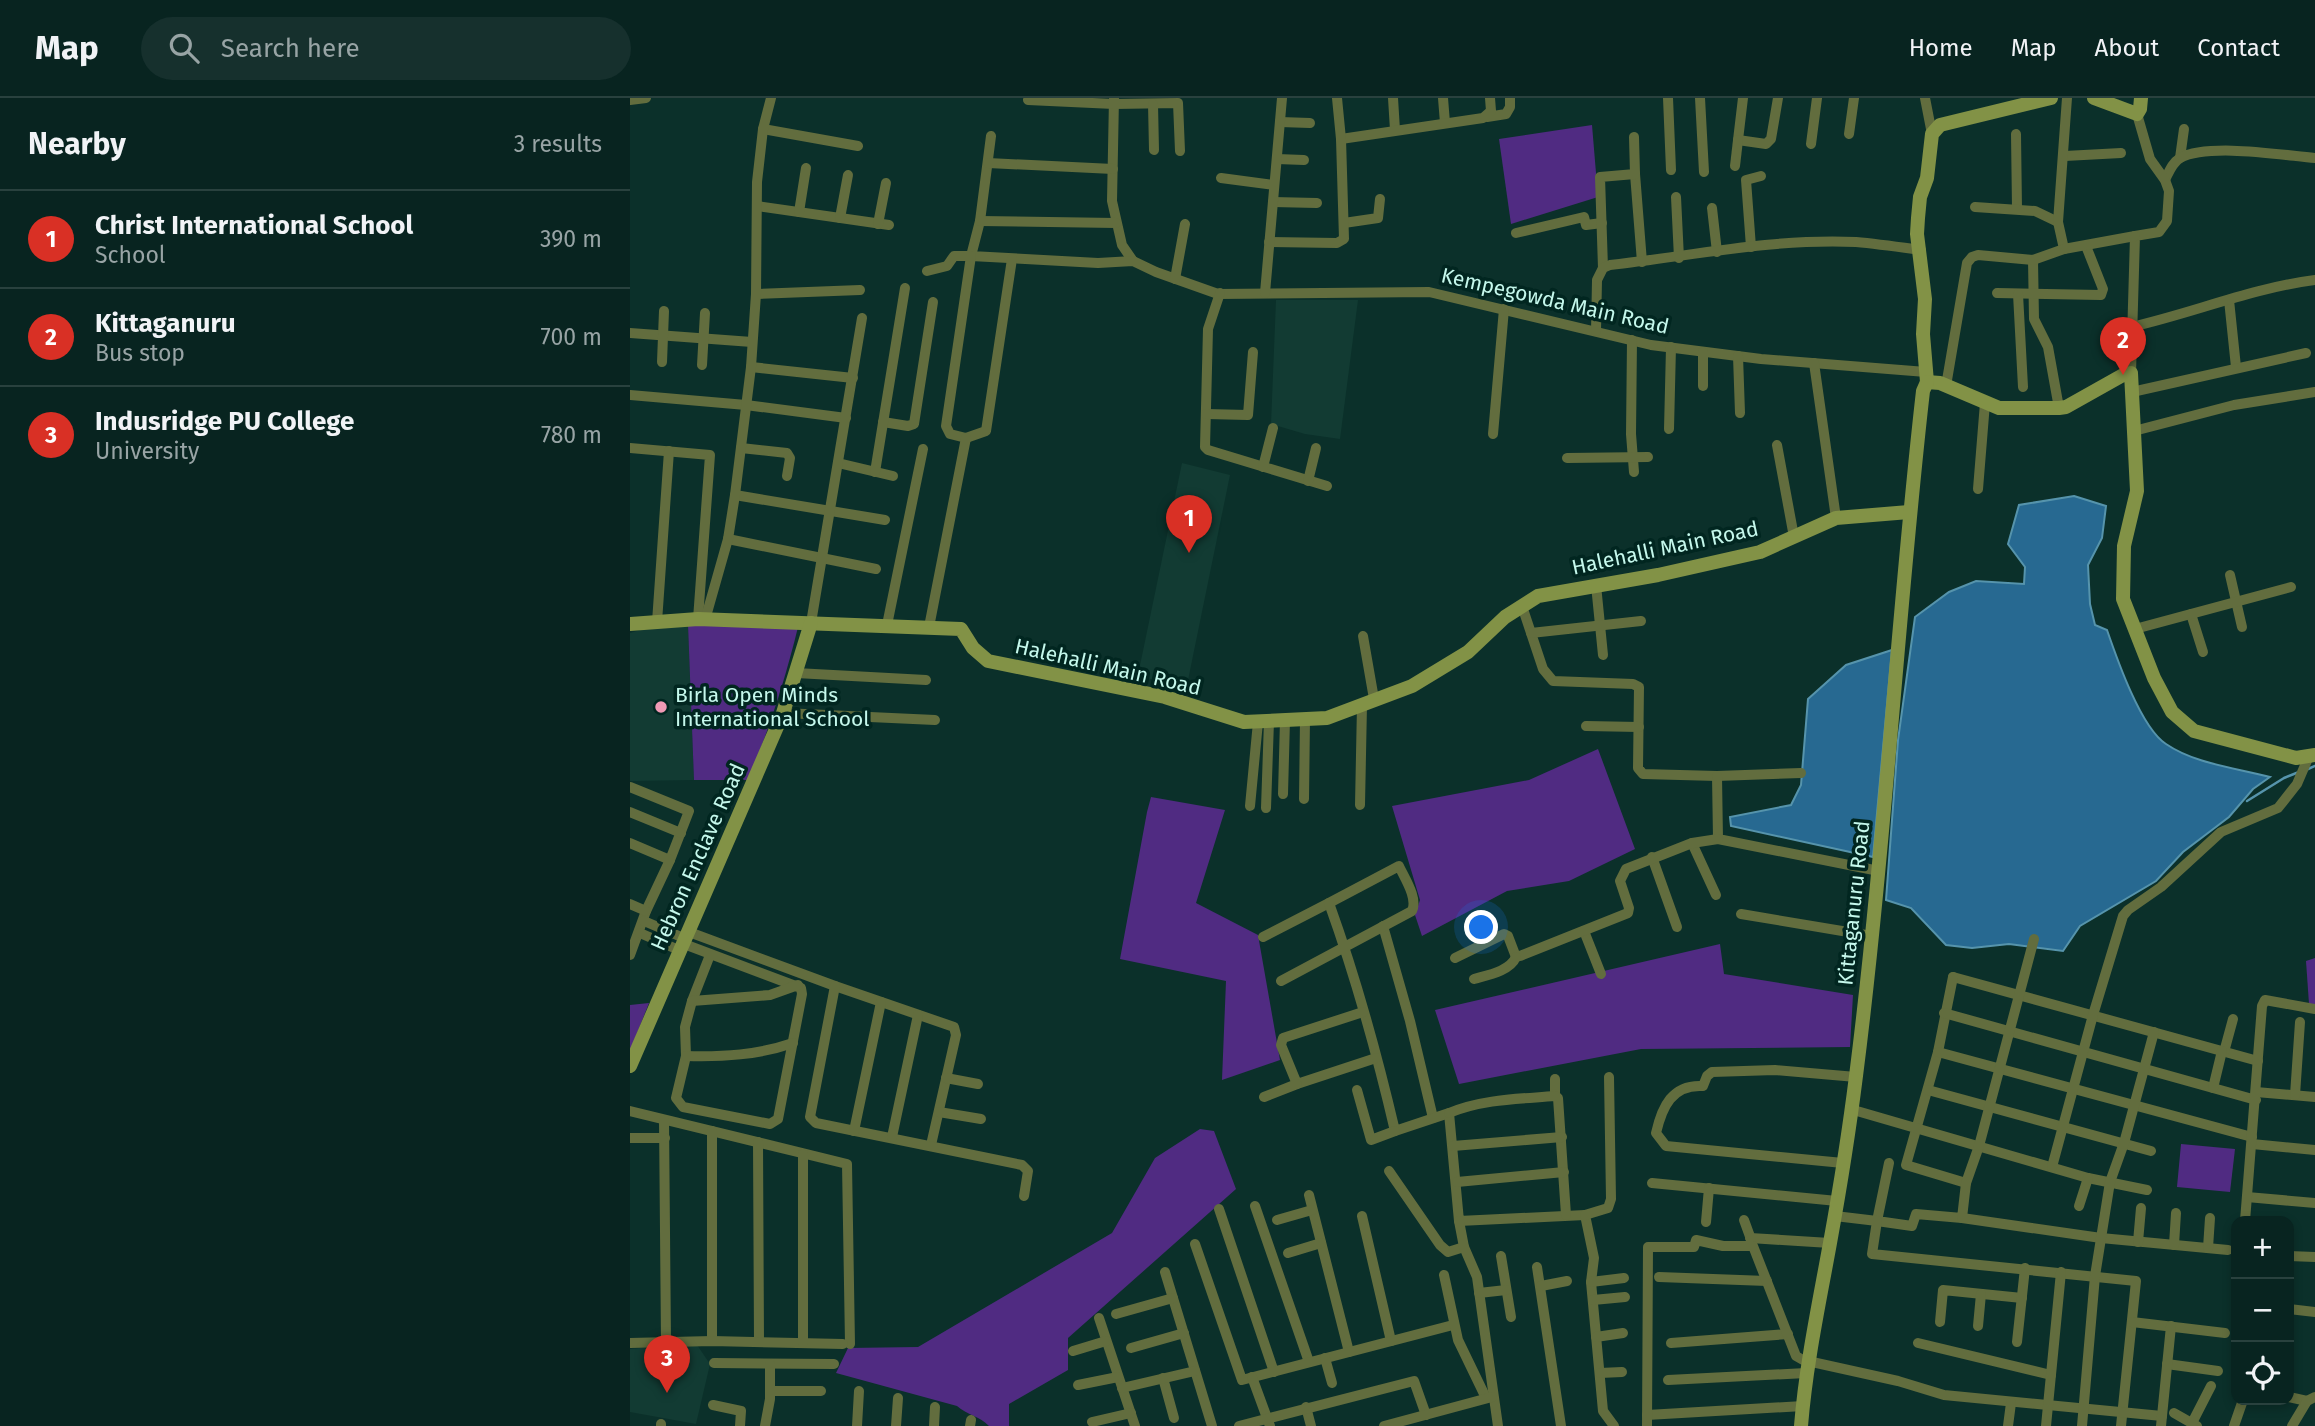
<!DOCTYPE html>
<html lang="en">
<head>
<meta charset="utf-8">
<style>
	body { margin:0; font-family:"Fira Sans",sans-serif; background:#16302d; color:#f1f3f6 }
	.controls { position:absolute; right:21px; bottom:21px; display:grid; overflow:hidden; border-radius:14px; box-shadow:0 4px 10px #0003 }
	.controls button { width:63px; height:63px; display:grid; place-items:center; padding:0; border:0; border-bottom:2px solid #29413e; background:#082420; color:#f1f3f6; font:35px sans-serif }
	.you { position:absolute; left:852px; top:830px; width:24px; height:24px; margin:-18px; border:5px solid #fff; border-radius:50%; background:#1a73e8; box-shadow:0 0 0 10px #1a73e833 }
	.badge { display:grid; place-items:center; width:46px; height:46px; border-radius:50%; background:#d93025; color:#fff; font-size:23px; font-weight:700 }
	.pin { position:absolute; translate:-50% -58px; filter:drop-shadow(0 2px 4px #0008) }
	.pin::after { content:''; position:absolute; top:37px; width:24px; height:21px; background:inherit; clip-path:polygon(0 0,100% 0,50% 100%) }
	.list { margin:0; padding:0; list-style:none }
	h2 { display:flex; justify-content:space-between; align-items:center; height:91px; margin:0; padding:0 28px; font-size:30px }
	h2 small { font-size:23px; font-weight:400; color:#98a4a5 }
	.list li { display:grid; grid-template-columns:46px 1fr auto; gap:21px; align-items:center; box-sizing:border-box; height:98px; padding:0 28px; border-top:2px solid #29413e }
	.list b { display:block; font-size:26px; white-space:nowrap }
	.list p { margin:0; font-size:23px; white-space:nowrap; color:#98a4a5 }
	.list em { font-size:23px; font-style:normal; color:#98a4a5 }
	.icon { flex:none; width:38px; height:38px; fill:none; stroke:currentColor; stroke-width:2; stroke-linecap:round; stroke-linejoin:round }
	.map { position:relative; flex:none; width:1685px; height:1328px; overflow:hidden }
	header { display:flex; align-items:center; gap:42px; box-sizing:border-box; height:98px; padding:0 35px; background:#082420; border-bottom:2px solid #29413e }
	header strong { font-size:33px }
	nav { display:flex; gap:38px; margin-inline-start:auto; font-size:24px }
	.search { width:490px; height:63px; background:#16302d; display:flex; align-items:center; gap:18px; box-sizing:border-box; padding:0 24px; border-radius:38px; color:#98a4a5; font-size:26px }
	main { display:flex }
	aside { flex:1; background:#082420 }
	.map>svg:first-child { display:block }
</style>
</head>
<body>
<header>
<strong>Map</strong>
<div class="search"><svg class="icon" aria-label="search" viewBox="0 0 24 24"><circle cx="10" cy="10" r="6"/><path d="M15 15l6 6"/></svg>Search here</div>
<nav><a>Home</a><a>Map</a><a>About</a><a>Contact</a></nav>
</header>
<main>
<aside>
<h2>Nearby<small>3 results</small></h2>
<ul class="list">
<li><span class="badge">1</span><div><b>Christ International School</b><p>School</p></div><em>390 m</em></li>
<li><span class="badge">2</span><div><b>Kittaganuru</b><p>Bus stop</p></div><em>700 m</em></li>
<li><span class="badge">3</span><div><b>Indusridge PU College</b><p>University</p></div><em>780 m</em></li>
</ul>
</aside>
<div class="map">
<svg width="1685" height="1328" viewBox="0 0 1685 1328">
	<rect width="100%" height="100%" fill="#0b302a"/>
	<g fill="#123b33">
		<polygon points="646,202 728,202 710,341 675,336 641,326"/>
		<polygon points="552,365 600,377 556,592 508,577"/>
		<polygon points="58,527 64,682 0,683 0,535 13,531"/>
		<polygon points="41,1247 67,1247 80,1266 66,1326 0,1314 0,1251"/>
	</g>
	<g fill="#502b82">
		<polygon points="962,27 968,99 881,126 869,41"/>
		<path d="M 58,527 L 168,529 C 155,582 139,632 118,682 L 64,682 Z"/>
		<polygon points="968,651 1005,751 939,783 877,793 792,838 785,817 790,802 762,708 899,682"/>
		<polygon points="521,699 595,712 566,805 628,837 650,962 592,982 596,883 490,861 517,714"/>
		<polygon points="1090,846 1094,876 1223,897 1220,949 1011,951 829,986 805,912"/>
		<polygon points="1685,860 1685,907 1679,906 1676,863"/>
		<polygon points="19,905 0,953 0,907"/>
		<path d="M 570,1031 L 584,1033 L 606,1091 L 438,1240 L 438,1272 L 379,1306 L 379,1328 L 359,1328 C 350,1318 337,1317 327,1308 L 206,1275 L 218,1250 L 288,1249 L 482,1135 L 525,1060 Z"/>
		<polygon points="1551,1046 1605,1051 1600,1094 1547,1089"/>
	</g>
	<g fill="#276991" stroke="#5694ac" stroke-width="2">
		<path d="M 1444,398 L 1476,408 L 1472,440 L 1458,467 L 1460,506 L 1465,527 L 1477,532 C 1487,561 1511,630 1536,646 C 1565,666 1607,670 1640,679 L 1623,691 L 1599,719 L 1553,754 L 1526,783 L 1450,828 L 1433,853 L 1379,846 L 1342,850 L 1316,847 L 1281,810 L 1256,802 L 1268,642 L 1285,519 L 1319,494 L 1346,483 L 1394,486 L 1395,469 L 1378,446 L 1389,407 Z"/>
		<polygon points="1262,552 1243,759 1101,728 1100,719 1161,707 1171,687 1178,601 1216,567"/>
	</g>
	<g fill="none" stroke-linecap="round" stroke-linejoin="round">
		<g stroke="#5694ac" stroke-width="2.5">
			<polyline points="1678,671 1685,668"/>
			<polyline points="1617,703 1654,680 1669,674"/>
		</g>
		<g stroke="#626d3e" stroke-width="10">
			<polyline points="484,0 482,103 492,147 503,163"/>
			<polyline points="763,0 765,32"/>
			<polyline points="813,0 815,25"/>
			<polyline points="1038,0 1041,72"/>
			<polyline points="1070,0 1074,74"/>
			<polyline points="1113,0 1108,42 1136,46 1141,41 1148,0"/>
			<polyline points="1295,0 1302,36"/>
			<polyline points="0,2 16,0"/>
			<polyline points="398,2 484,6 548,5 550,53"/>
			<polyline points="523,6 524,52"/>
			<polyline points="857,19 876,16 880,9 880,0"/>
			<polyline points="650,24 680,25"/>
			<polyline points="133,31 228,48"/>
			<polyline points="1219,36 1224,0"/>
			<polyline points="1386,36 1387,111"/>
			<polyline points="361,38 350,123 341,158 468,165 503,163 526,174 588,196 799,194 1021,247 1131,261 1296,274"/>
			<polyline points="711,41 853,20 861,13 860,0"/>
			<polyline points="1181,46 1187,0"/>
			<polyline points="1435,58 1491,55"/>
			<polyline points="1550,60 1554,31"/>
			<polyline points="647,61 674,62"/>
			<polyline points="358,65 483,71"/>
			<polyline points="1105,68 1108,42"/>
			<polyline points="1005,76 1012,164"/>
			<polyline points="591,80 644,87"/>
			<path d="M 1535,82 C 1539,74 1542,65 1550,60 C 1579,45 1651,57 1685,60"/>
			<polyline points="1046,99 1049,160"/>
			<polyline points="643,104 687,105"/>
			<polyline points="127,108 259,127"/>
			<polyline points="1345,109 1405,113 1428,124"/>
			<polyline points="1082,110 1087,154"/>
			<polyline points="169,114 176,70"/>
			<polyline points="210,120 218,77"/>
			<polyline points="350,123 486,125"/>
			<polyline points="714,125 748,120 750,101"/>
			<polyline points="248,126 256,85"/>
			<polyline points="886,135 954,119 956,127 972,125"/>
			<polyline points="639,144 707,145 714,141 711,41 707,0"/>
			<polyline points="1121,149 1116,82 1131,78"/>
			<polyline points="1434,151 1428,124 1437,0"/>
			<polyline points="1403,162 1404,221 1418,249 1429,310"/>
			<polyline points="973,170 970,79 1005,76 1004,39"/>
			<polyline points="297,173 317,168 324,158 341,158 316,328 320,336 336,340 356,333 382,161"/>
			<polyline points="545,181 555,126"/>
			<polyline points="590,195 578,231 575,349 578,352 697,388"/>
			<polyline points="635,195 652,0"/>
			<polyline points="1367,195 1471,197 1473,191 1456,148"/>
			<polyline points="126,196 230,192"/>
			<polyline points="1388,196 1393,289"/>
			<polyline points="1599,202 1606,269"/>
			<path d="M 1501,229 C 1563,215 1622,190 1685,182"/>
			<path d="M 966,233 L 967,182 L 973,170 L 980,167 C 1061,158 1144,140 1226,144 C 1248,146 1269,149 1291,152"/>
			<polyline points="0,235 122,244"/>
			<polyline points="1002,242 1001,336 1004,374"/>
			<polyline points="1073,254 1073,288"/>
			<polyline points="1108,258 1110,315"/>
			<polyline points="32,264 34,213"/>
			<polyline points="1184,265 1206,420"/>
			<polyline points="72,267 75,215"/>
			<polyline points="121,269 223,280"/>
			<polyline points="1501,275 1505,138 1529,134 1537,123 1539,93 1535,82 1520,61 1507,16"/>
			<polyline points="1316,288 1337,165 1342,159 1348,157 1403,162 1434,151 1505,138"/>
			<polyline points="1502,294 1676,255"/>
			<polyline points="0,297 116,307 216,320"/>
			<polyline points="576,316 618,317 623,254"/>
			<polyline points="253,324 278,328 284,326 303,204"/>
			<polyline points="1039,331 1041,249"/>
			<polyline points="1504,333 1604,307 1685,294"/>
			<polyline points="863,336 874,211"/>
			<polyline points="1147,347 1164,439"/>
			<polyline points="0,350 80,357 68,521"/>
			<polyline points="111,350 157,355 160,360 157,378"/>
			<polyline points="937,360 1018,359"/>
			<polyline points="208,365 263,378"/>
			<polyline points="633,369 643,330"/>
			<polyline points="245,374 275,190"/>
			<polyline points="678,383 686,350"/>
			<polyline points="1348,391 1355,305"/>
			<polyline points="105,397 255,422"/>
			<polyline points="98,441 246,471"/>
			<polyline points="1600,477 1612,529"/>
			<polyline points="966,487 973,557"/>
			<polyline points="892,508 913,571 923,583 1003,586 1009,589 1008,670 1013,676 1087,678 1171,675"/>
			<polyline points="1561,516 1573,554"/>
			<polyline points="75,522 98,441 105,397 121,269 126,196 127,84 133,31 141,0"/>
			<polyline points="27,524 39,353"/>
			<polyline points="181,525 232,220"/>
			<polyline points="257,527 293,351"/>
			<polyline points="299,529 336,340"/>
			<polyline points="1505,531 1661,489"/>
			<polyline points="901,535 1011,523"/>
			<polyline points="733,538 744,601"/>
			<polyline points="166,575 296,582"/>
			<polyline points="153,615 305,622"/>
			<polyline points="956,628 1009,629"/>
			<polyline points="1087,678 1088,741 1249,773"/>
			<polyline points="0,689 59,713 40,762"/>
			<polyline points="653,696 655,622"/>
			<polyline points="674,701 675,621"/>
			<polyline points="730,707 732,607"/>
			<polyline points="620,708 628,624"/>
			<polyline points="636,710 639,623"/>
			<polyline points="0,714 51,735"/>
			<polyline points="0,745 40,762 16,813 0,857"/>
			<polyline points="1062,745 1086,797"/>
			<polyline points="1022,759 1047,829"/>
			<polyline points="0,806 16,813"/>
			<polyline points="1111,816 1242,838"/>
			<polyline points="14,823 56,841"/>
			<polyline points="753,828 780,923 803,1020"/>
			<polyline points="954,833 971,876"/>
			<polyline points="59,834 205,888 324,929 326,937 301,1047"/>
			<polyline points="10,835 51,853"/>
			<polyline points="633,839 699,805"/>
			<polyline points="54,846 171,890 172,896 148,1021 140,1026 53,1009 46,1000 56,958 55,929 62,903 80,857"/>
			<polyline points="825,860 874,836 878,838 886,859 890,858 998,815 999,810 990,783 996,771 1062,745 1088,741"/>
			<polyline points="1323,879 1628,963"/>
			<polyline points="1323,879 1308,954 1276,1067 1336,1085"/>
			<path d="M 844,881 C 858,877 880,873 886,859"/>
			<path d="M 651,883 L 782,813 C 788,800 775,781 769,768 L 699,805 C 726,880 747,956 765,1033 L 819,1015 L 829,1123 L 955,1117 L 964,1160 L 961,1184 L 973,1313 L 984,1328"/>
			<polyline points="205,888 180,1019 186,1025 392,1067 398,1073 394,1098"/>
			<polyline points="62,903 140,897 168,887"/>
			<polyline points="733,914 653,940 651,947 667,986 746,960"/>
			<polyline points="1314,915 1626,1002"/>
			<polyline points="1308,954 1622,1039"/>
			<polyline points="1594,954 1603,921"/>
			<path d="M 56,958 C 93,959 128,957 163,945"/>
			<polyline points="316,980 348,986"/>
			<polyline points="925,981 925,998"/>
			<polyline points="1583,990 1592,953"/>
			<polyline points="727,992 741,1042 765,1033"/>
			<polyline points="1298,992 1521,1053"/>
			<polyline points="1626,994 1685,999"/>
			<polyline points="1665,997 1670,924"/>
			<polyline points="634,999 667,986"/>
			<polyline points="1220,1011 1458,1080 1517,1092"/>
			<polyline points="0,1013 217,1066 220,1246"/>
			<polyline points="309,1014 351,1021"/>
			<path d="M 819,1015 C 853,1001 889,1001 925,998 L 928,1000 L 936,1117"/>
			<polyline points="34,1022 36,1244"/>
			<polyline points="224,1033 251,904"/>
			<polyline points="262,1039 288,917"/>
			<polyline points="0,1040 35,1040"/>
			<polyline points="128,1044 129,1244"/>
			<polyline points="1622,1046 1685,1052"/>
			<polyline points="823,1048 932,1039"/>
			<path d="M 1213,1065 L 1036,1048 L 1026,1035 C 1032,1009 1042,986 1073,988 L 1077,978 L 1082,974 L 1145,972 L 1226,979"/>
			<polyline points="1259,1065 1247,1123 1282,1128 1286,1116 1332,1120 1336,1085 1349,1048 1404,841"/>
			<polyline points="1422,1069 1463,917 1493,818 1498,812 1531,789 1591,734 1648,710 1667,686 1679,658"/>
			<polyline points="759,1073 810,1147 818,1154 834,1149"/>
			<polyline points="827,1084 934,1074"/>
			<polyline points="1022,1085 1207,1103"/>
			<polyline points="679,1097 719,1254"/>
			<polyline points="1617,1099 1685,1105"/>
			<polyline points="625,1108 679,1264"/>
			<polyline points="1449,1108 1458,1080"/>
			<polyline points="589,1111 644,1274"/>
			<polyline points="955,1117 978,1110 981,1101 979,979"/>
			<polyline points="732,1118 761,1243"/>
			<polyline points="1205,1118 1247,1123 1242,1156 1506,1183 1491,1328"/>
			<polyline points="1332,1120 1471,1140 1598,1152"/>
			<polyline points="647,1122 682,1112"/>
			<polyline points="1114,1122 1122,1144"/>
			<polyline points="829,1123 834,1149 847,1179 868,1328"/>
			<polyline points="1615,1123 1632,908 1635,902 1685,911"/>
			<polyline points="1076,1124 1079,1090"/>
			<polyline points="1120,1140 1200,1145"/>
			<polyline points="1508,1144 1511,1110"/>
			<polyline points="565,1146 612,1282 823,1227"/>
			<polyline points="1544,1147 1546,1115"/>
			<polyline points="1578,1150 1580,1120"/>
			<polyline points="658,1155 691,1145"/>
			<polyline points="871,1158 881,1219"/>
			<polyline points="1659,1158 1685,1159"/>
			<polyline points="907,1169 931,1328"/>
			<polyline points="535,1174 582,1328"/>
			<polyline points="814,1177 828,1242 856,1300"/>
			<polyline points="1029,1179 1137,1183"/>
			<polyline points="961,1184 994,1180"/>
			<polyline points="911,1188 937,1183"/>
			<polyline points="849,1195 876,1192"/>
			<polyline points="963,1202 995,1199"/>
			<polyline points="1659,1211 1685,1214"/>
			<polyline points="486,1216 543,1200"/>
			<polyline points="469,1220 505,1328"/>
			<polyline points="1310,1224 1313,1192 1392,1200"/>
			<polyline points="1502,1224 1595,1235"/>
			<polyline points="1348,1228 1351,1196"/>
			<polyline points="966,1239 993,1235"/>
			<polyline points="82,1243 82,1033"/>
			<polyline points="1387,1244 1395,1170"/>
			<polyline points="0,1245 82,1243 213,1246"/>
			<polyline points="173,1245 173,1056"/>
			<polyline points="1041,1245 1158,1236"/>
			<polyline points="1288,1245 1421,1277"/>
			<polyline points="501,1250 554,1235"/>
			<polyline points="443,1253 476,1243"/>
			<polyline points="695,1260 702,1285"/>
			<polyline points="84,1265 204,1266"/>
			<polyline points="1537,1266 1588,1273"/>
			<polyline points="970,1275 992,1274"/>
			<polyline points="622,1279 640,1328"/>
			<polyline points="533,1280 544,1320"/>
			<polyline points="1038,1282 1176,1275"/>
			<polyline points="448,1287 488,1279"/>
			<polyline points="492,1290 565,1273"/>
			<polyline points="140,1293 191,1293"/>
			<polyline points="1659,1299 1677,1303"/>
			<polyline points="83,1307 111,1313 110,1328"/>
			<polyline points="676,1309 681,1328"/>
			<polyline points="1544,1315 1567,1328"/>
			<polyline points="1017,1317 1173,1308"/>
			<polyline points="462,1324 501,1315"/>
			<polyline points="1562,1325 1581,1288"/>
			<polyline points="31,1328 31,1326"/>
			<polyline points="135,1328 140,1301 140,1266"/>
			<polyline points="227,1328 229,1293"/>
			<polyline points="266,1328 268,1300"/>
			<polyline points="304,1328 305,1309"/>
			<polyline points="340,1328 341,1322"/>
			<polyline points="609,1328 784,1283 796,1317"/>
			<polyline points="754,1328 862,1299"/>
			<polyline points="1017,1328 1018,1149 1064,1149 1066,1142 1093,1148 1123,1148 1166,1258 1173,1262 1268,1283 1314,1297 1532,1318"/>
			<polyline points="1378,1328 1381,1305"/>
			<polyline points="1416,1328 1431,1174"/>
			<polyline points="1452,1328 1465,1178 1480,1084 1494,1045 1524,934"/>
			<polyline points="1531,1328 1541,1228"/>
			<polyline points="1604,1328 1613,1302"/>
			<polyline points="1662,1328 1677,1303 1685,1299"/>
		</g>
		<g stroke="#829246" stroke-width="14">
			<polyline points="1464,0 1507,16 1510,11 1511,0"/>
			<polyline points="1297,284 1310,285 1369,310 1429,310 1436,309 1493,277 1501,275 1507,393 1494,448 1493,501 1524,580 1542,614 1564,633 1666,660 1685,657"/>
			<polyline points="1297,284 1293,236 1295,201 1287,136 1288,120 1290,99 1297,80 1302,36 1310,27 1421,0"/>
			<polyline points="0,526 68,521 331,531 343,550 358,563 535,599 614,624 697,620 782,588 838,554 875,519 908,498 1028,477 1130,454 1206,420 1279,414"/>
			<polyline points="0,968 153,615 181,525"/>
			<path d="M 1171,1328 C 1176,1266 1189,1206 1200,1145 C 1210,1090 1219,1034 1226,978 C 1255,750 1267,521 1293,293 L 1297,284"/>
		</g>
	</g>
	<circle fill="#f09ab5" stroke="#012620" stroke-width="2.5" cx="31" cy="609" r="7"/>
	<g text-anchor="middle" dominant-baseline="central" stroke-width="7" stroke-linejoin="round" paint-order="stroke">
		<g font-size="21" fill="#c5f8ec" stroke="#012620">
			<text transform="translate(925 203) rotate(13)">Kempegowda Main Road</text>
			<text transform="translate(1035 450) rotate(-12)">Halehalli Main Road</text>
			<text transform="translate(478 569) rotate(13)">Halehalli Main Road</text>
			<text transform="translate(68 759) rotate(-66)">Hebron Enclave Road</text>
			<text transform="translate(1224 805) rotate(-84)">Kittaganuru Road</text>
		</g>
		<g font-size="21" fill="#c5f8ec" stroke="#012620" text-anchor="start">
			<text x="45" y="597">Birla Open Minds<tspan x="45" dy="24">International School</tspan></text>
		</g>
	</g>
</svg>
<div class="controls">
<button>+</button>
<button>−</button>
<button><svg class="icon" aria-label="locate" viewBox="0 0 24 24"><circle cx="12" cy="12" r="6"/><path d="M12 2v4M12 18v4M2 12h4M18 12h4"/></svg></button>
</div>
<div class="you"></div>
<div class="pin badge" style="left:559px;top:455px">1</div>
<div class="pin badge" style="left:1493px;top:277px">2</div>
<div class="pin badge" style="left:37px;top:1295px">3</div>
</div>
</main>
</body>
</html>
